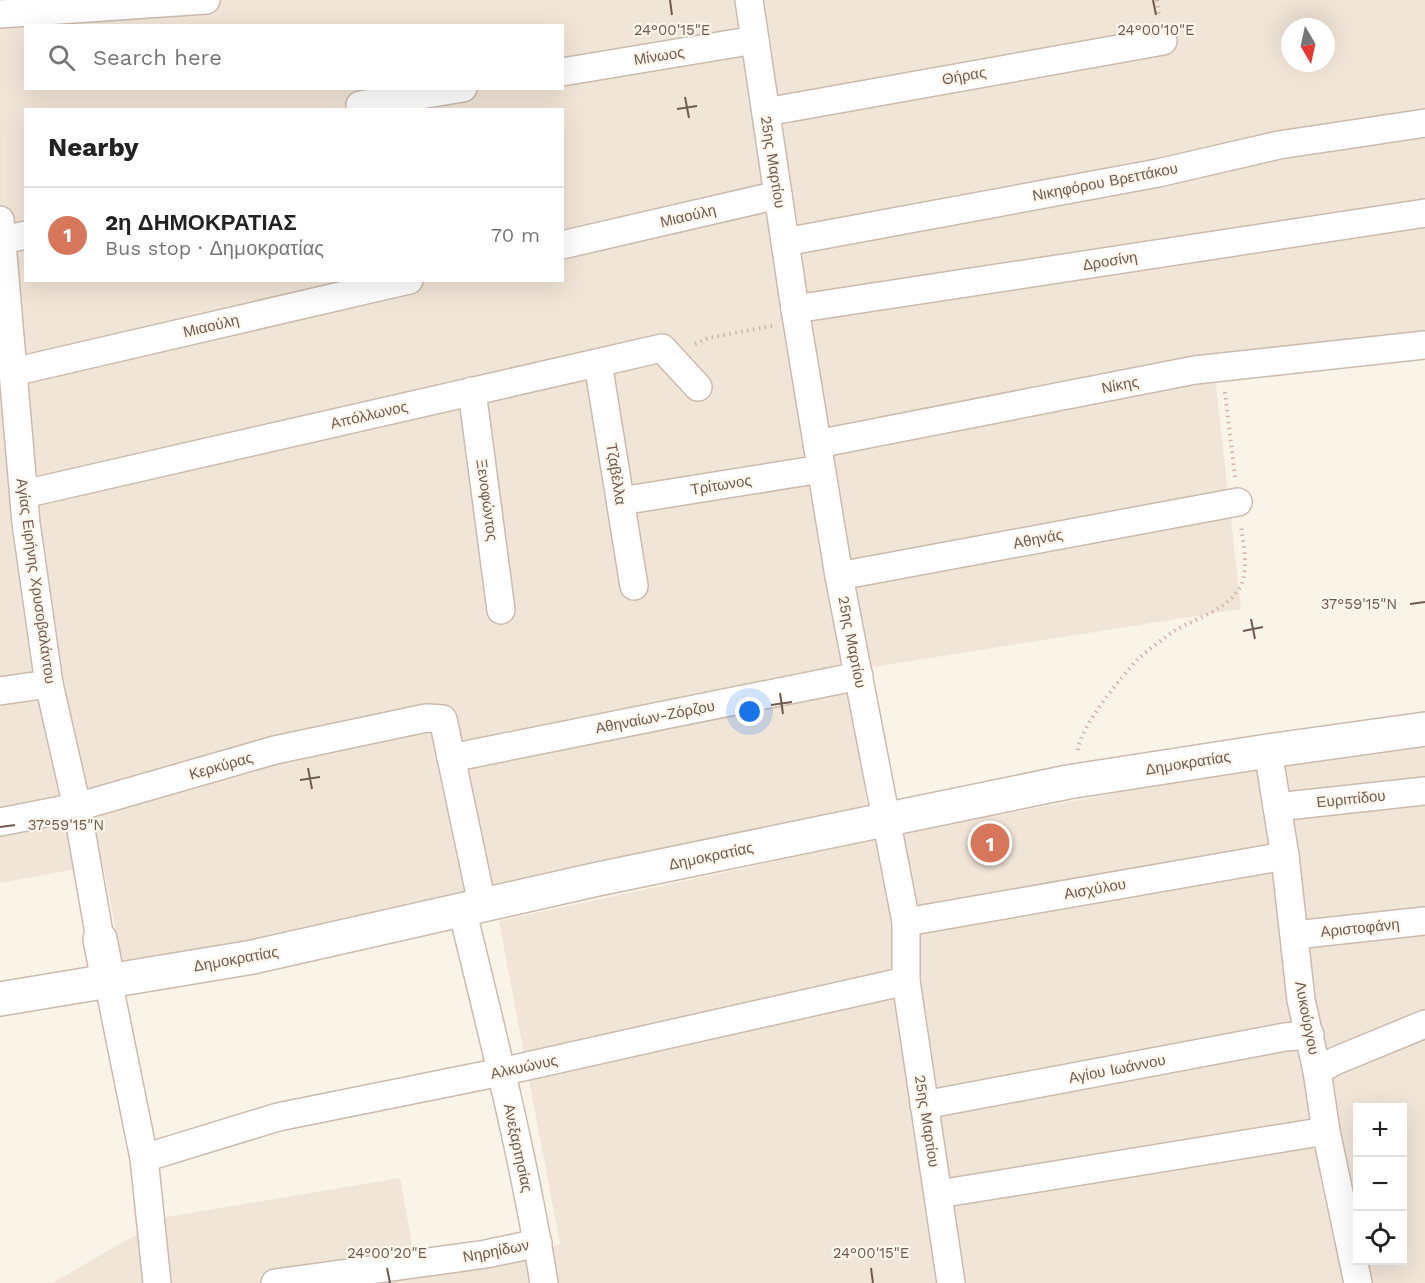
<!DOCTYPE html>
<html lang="en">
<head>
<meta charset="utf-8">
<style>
	body { margin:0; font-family:"Work Sans",sans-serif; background:#f6f6f6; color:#222 }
	.controls { position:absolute; right:18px; bottom:18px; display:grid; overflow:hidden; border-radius:0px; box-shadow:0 6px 24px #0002 }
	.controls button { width:54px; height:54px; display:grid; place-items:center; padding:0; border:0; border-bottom:2px solid #e0e0e0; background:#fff; color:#222; font:30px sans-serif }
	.compass { position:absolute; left:1281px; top:18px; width:54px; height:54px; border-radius:50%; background:#fff; box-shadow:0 6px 24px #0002; rotate:171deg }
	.you { position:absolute; left:750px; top:712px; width:21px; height:21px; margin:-15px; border:4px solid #fff; border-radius:50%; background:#1a73e8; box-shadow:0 0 0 9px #1a73e833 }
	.badge { display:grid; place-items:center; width:39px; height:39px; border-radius:50%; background:#d6765b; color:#fff; font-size:20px; font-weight:700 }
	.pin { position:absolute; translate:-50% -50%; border:3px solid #fff; box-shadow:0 2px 6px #0006 }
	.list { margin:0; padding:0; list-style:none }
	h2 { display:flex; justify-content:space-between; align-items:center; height:78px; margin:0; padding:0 24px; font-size:26px }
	h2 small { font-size:20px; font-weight:400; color:#767676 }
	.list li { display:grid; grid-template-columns:39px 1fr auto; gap:18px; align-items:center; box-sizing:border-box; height:96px; padding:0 24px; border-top:2px solid #e0e0e0 }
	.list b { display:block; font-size:22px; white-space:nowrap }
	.list p { margin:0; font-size:20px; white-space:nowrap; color:#767676 }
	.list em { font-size:20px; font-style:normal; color:#767676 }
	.icon { flex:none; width:33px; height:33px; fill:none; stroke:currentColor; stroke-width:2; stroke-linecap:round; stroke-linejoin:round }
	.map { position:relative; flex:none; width:1425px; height:1283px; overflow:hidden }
	.search { position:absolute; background:#fff; box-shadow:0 6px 24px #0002; left:24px; top:24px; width:540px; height:66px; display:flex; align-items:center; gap:15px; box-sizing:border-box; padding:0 21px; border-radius:0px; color:#767676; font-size:22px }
	.panel { position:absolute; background:#fff; box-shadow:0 6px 24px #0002; left:24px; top:108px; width:540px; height:174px; border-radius:0px }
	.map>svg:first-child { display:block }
</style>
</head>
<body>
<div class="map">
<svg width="1425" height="1283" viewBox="0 0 1425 1283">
	<rect width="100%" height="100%" fill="#faf3e8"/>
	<g fill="#f1e5d7" fill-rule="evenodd">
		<path d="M 0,0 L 1425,0 L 1425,336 L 1213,358 L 1241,609 L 853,670 L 867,812 L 124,973 L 103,864 L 0,883 ZM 26,26 L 562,26 L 562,88 L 26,88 ZM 1290,27 L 1326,27 L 1326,63 L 1290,63 ZM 26,110 L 562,110 L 562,280 L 26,280 Z"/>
		<path d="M 1425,745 L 1425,1283 L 52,1283 L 167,1217 L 400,1178 L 418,1276 L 560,1244 L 499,921 L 924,829 L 1333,752 ZM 1358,1108 L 1402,1108 L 1402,1260 L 1358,1260 Z"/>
	</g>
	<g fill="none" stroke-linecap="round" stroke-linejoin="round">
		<g stroke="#cbbbaf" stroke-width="30">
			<g id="minor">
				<polyline points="749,0 795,309 839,576 906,922 906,981 951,1283"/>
				<polyline points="0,14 206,0"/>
				<polyline points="562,72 755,40"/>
				<polyline points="360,105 463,88"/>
				<polyline points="766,112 1163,41"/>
				<polyline points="0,220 26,523 49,684 77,807 100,939"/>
				<polyline points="2,240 26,235"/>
				<polyline points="785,242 1158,173 1279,145 1425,123"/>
				<polyline points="562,245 778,195"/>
				<polyline points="795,309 1425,213"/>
				<polyline points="598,363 634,586"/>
				<polyline points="13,372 409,280"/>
				<polyline points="472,391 501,610"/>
				<polyline points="817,444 1195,370 1425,345"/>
				<polyline points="24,494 662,348 698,387"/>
				<polyline points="621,501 821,469"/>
				<polyline points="839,576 1238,502"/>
				<polyline points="0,691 49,684"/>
				<polyline points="1268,751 1285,856 1301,1000 1317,1071 1326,1131 1358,1283"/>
				<polyline points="451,758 859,676"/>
				<polyline points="1277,807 1425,791"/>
				<polyline points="0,822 77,807 275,750 426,718 443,719 482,904"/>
				<path d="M 462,909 C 492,1033 524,1157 544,1283"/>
				<polyline points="906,922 1285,856"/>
				<polyline points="1295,935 1425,921"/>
				<polyline points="108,980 144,1158 157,1283"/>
				<polyline points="1317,1071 1335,1061 1425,1024"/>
				<polyline points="924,1105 1285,1037 1310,1035"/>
				<polyline points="144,1158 278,1117 501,1072 906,981"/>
				<polyline points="939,1194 1326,1131"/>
				<polyline points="275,1283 486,1254 538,1243"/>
			</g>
		</g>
		<g stroke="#cbbbaf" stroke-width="36">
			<g id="tertiary">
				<polyline points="100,939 108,980"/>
				<polyline points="0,999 253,957 598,879 1068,782 1268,751 1425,729"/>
			</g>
		</g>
		<g stroke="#d1b6a6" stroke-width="4" stroke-dasharray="1.5 4.5" stroke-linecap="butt">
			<polyline points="1157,0 1159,17"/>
			<polyline points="695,344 708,338 772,326"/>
			<polyline points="1225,392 1235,477"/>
			<path d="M 1078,750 C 1080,727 1121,677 1138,659 C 1149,649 1162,640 1174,631 C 1196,618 1230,609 1241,585 C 1249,567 1243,545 1241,526"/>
		</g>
		<use href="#minor" stroke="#fff" stroke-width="27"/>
		<use href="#tertiary" stroke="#fff" stroke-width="33"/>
	</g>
	<path fill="none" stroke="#715b4f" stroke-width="2" d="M 670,0 L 672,15M 1153,0 L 1156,15M 685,97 L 689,118M 677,109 L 697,106M 1410,604 L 1425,602M 1251,619 L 1255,639M 1243,631 L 1263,627M 780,693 L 783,714M 771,705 L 792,702M 308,768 L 312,789M 300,780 L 320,777M 0,827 L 15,825M 387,1268 L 390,1283M 871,1268 L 873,1283"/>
	<g text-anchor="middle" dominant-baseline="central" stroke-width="4.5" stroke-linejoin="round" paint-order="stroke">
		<g font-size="15" fill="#715b4f" stroke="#fdf7ee">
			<text transform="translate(659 56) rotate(-9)">Μίνωος</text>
			<text transform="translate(964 76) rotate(-10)">Θήρας</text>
			<text transform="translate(773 162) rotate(81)">25ης Μαρτίου</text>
			<text transform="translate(1105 182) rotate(-11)">Νικηφόρου Βρεττάκου</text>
			<text transform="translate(688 216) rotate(-13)">Μιαούλη</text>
			<text transform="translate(1110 261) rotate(-9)">Δροσίνη</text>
			<text transform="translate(211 326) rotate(-13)">Μιαούλη</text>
			<text transform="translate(1120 385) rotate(-11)">Νίκης</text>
			<text transform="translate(369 415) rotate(-13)">Απόλλωνος</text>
			<text transform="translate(616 474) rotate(81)">Τζαβέλλα</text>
			<text transform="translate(721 485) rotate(-9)">Τρίτωνος</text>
			<text transform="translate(487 500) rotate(82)">Ξενοφώντος</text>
			<text transform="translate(1038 539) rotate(-11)">Αθηνάς</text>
			<text transform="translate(36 581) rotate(82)">Αγίας Ειρήνης Χρυσοβαλάντου</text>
			<text transform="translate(852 642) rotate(79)">25ης Μαρτίου</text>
			<text transform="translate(655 717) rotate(-11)">Αθηναίων-Ζόρζου</text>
			<text transform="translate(1188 763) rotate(-9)">Δημοκρατίας</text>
			<text transform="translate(221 766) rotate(-16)">Κερκύρας</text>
			<text transform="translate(1351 799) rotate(-6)">Ευριπίδου</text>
			<text transform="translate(711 856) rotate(-12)">Δημοκρατίας</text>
			<text transform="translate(1095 889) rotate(-10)">Αισχύλου</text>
			<text transform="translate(1360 928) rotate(-6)">Αριστοφάνη</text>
			<text transform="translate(236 959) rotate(-10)">Δημοκρατίας</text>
			<text transform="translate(1307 1018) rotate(79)">Λυκούργου</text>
			<text transform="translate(524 1067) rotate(-12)">Αλκυώνυς</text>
			<text transform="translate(1117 1069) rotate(-11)">Αγίου Ιωάννου</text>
			<text transform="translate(927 1121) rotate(81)">25ης Μαρτίου</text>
			<text transform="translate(518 1148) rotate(78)">Ανεξαρτησίας</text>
			<text transform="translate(496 1251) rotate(-11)">Νηρηίδων</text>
		</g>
	</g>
	<g font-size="15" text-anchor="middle" fill="#715b4f" stroke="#fdf7ee" stroke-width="4.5" stroke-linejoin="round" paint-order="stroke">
		<text x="672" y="35">24°00'15"E</text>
		<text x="1156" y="35">24°00'10"E</text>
		<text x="1359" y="609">37°59'15"N</text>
		<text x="66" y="830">37°59'15"N</text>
		<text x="387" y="1258">24°00'20"E</text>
		<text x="871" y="1258">24°00'15"E</text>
	</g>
</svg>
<div class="controls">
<button>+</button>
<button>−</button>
<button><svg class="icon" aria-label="locate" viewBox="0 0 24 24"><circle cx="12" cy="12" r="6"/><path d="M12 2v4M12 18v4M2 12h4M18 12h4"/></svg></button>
</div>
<svg class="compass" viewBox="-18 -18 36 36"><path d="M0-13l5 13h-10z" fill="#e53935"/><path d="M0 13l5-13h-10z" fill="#767676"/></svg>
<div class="you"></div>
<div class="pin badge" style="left:990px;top:843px">1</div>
<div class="search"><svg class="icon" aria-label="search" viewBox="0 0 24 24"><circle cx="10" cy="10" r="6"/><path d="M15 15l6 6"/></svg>Search here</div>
<section class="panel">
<h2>Nearby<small></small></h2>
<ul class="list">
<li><span class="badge">1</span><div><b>2η ΔΗΜΟΚΡΑΤΙΑΣ</b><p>Bus stop · Δημοκρατίας</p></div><em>70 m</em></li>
</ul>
</section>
</div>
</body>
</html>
